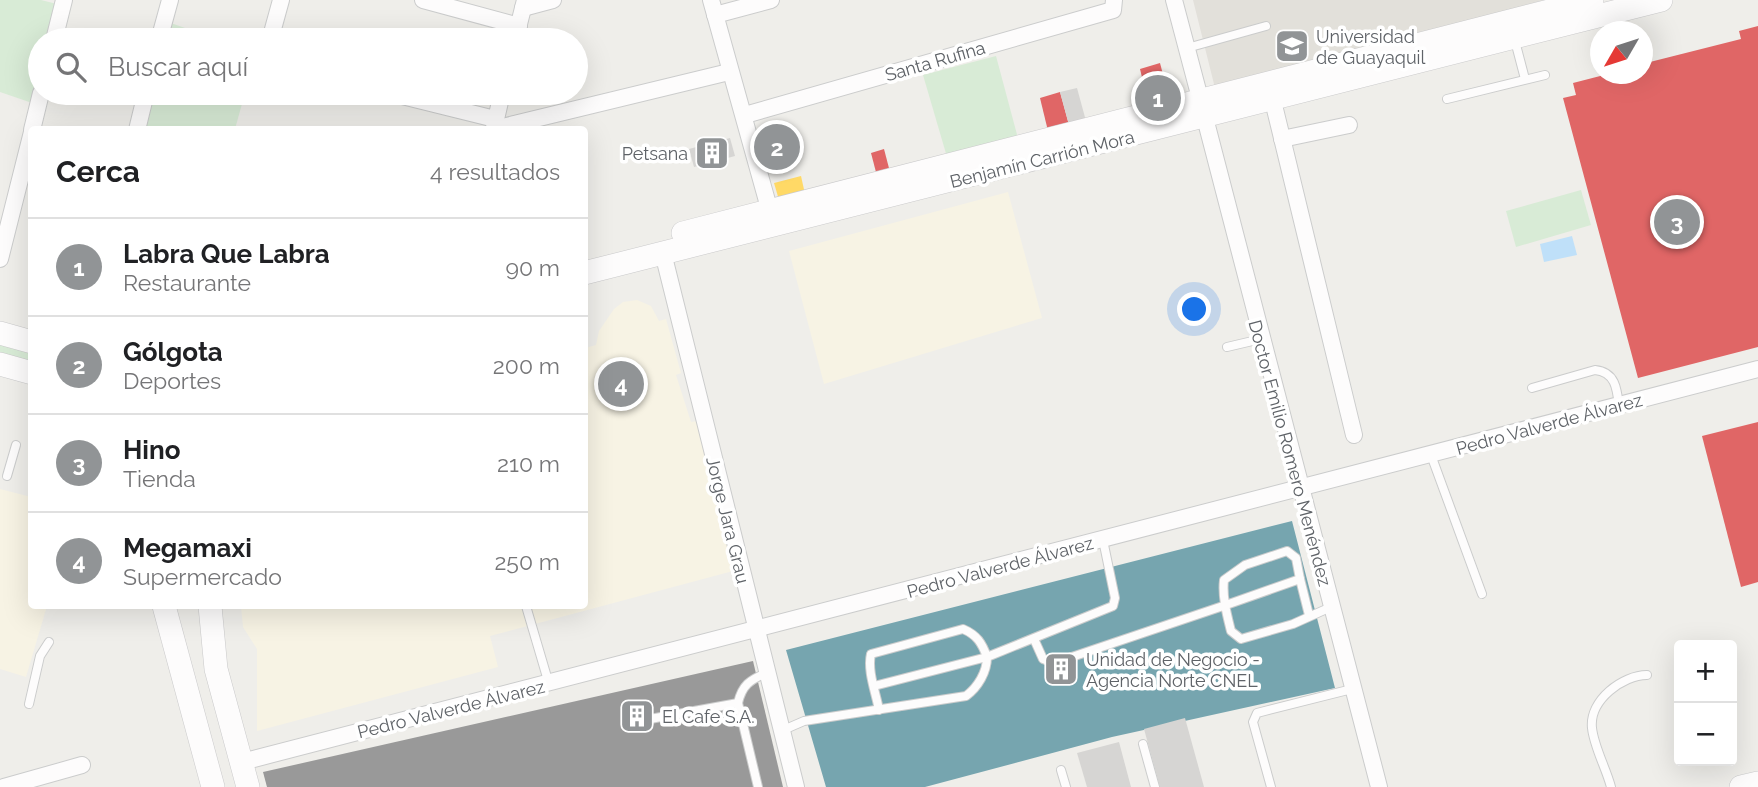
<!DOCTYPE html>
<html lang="es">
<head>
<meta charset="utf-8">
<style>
	body { margin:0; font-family:Raleway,sans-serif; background:#f6f6f6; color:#202124 }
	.controls { position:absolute; right:21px; bottom:21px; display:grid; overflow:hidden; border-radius:7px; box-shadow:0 7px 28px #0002 }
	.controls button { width:63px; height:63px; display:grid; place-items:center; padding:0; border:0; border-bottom:2px solid #e0e0e0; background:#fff; color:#202124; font:35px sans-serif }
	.compass { position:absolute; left:1590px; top:21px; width:63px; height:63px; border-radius:50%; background:#fff; box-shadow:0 7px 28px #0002; rotate:231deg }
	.you { position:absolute; left:1195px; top:310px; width:24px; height:24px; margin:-18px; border:5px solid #fff; border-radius:50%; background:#1a73e8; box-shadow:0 0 0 10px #1a73e833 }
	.badge { display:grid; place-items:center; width:46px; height:46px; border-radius:50%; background:#919496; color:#fff; font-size:23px; font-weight:700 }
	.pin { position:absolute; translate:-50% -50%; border:4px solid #fff; box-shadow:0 2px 7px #0006 }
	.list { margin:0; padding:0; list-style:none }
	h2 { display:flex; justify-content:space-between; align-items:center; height:91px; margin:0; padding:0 28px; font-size:30px }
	h2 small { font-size:23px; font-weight:400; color:#757577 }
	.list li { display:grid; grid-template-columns:46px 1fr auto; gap:21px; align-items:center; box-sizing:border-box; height:98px; padding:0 28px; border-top:2px solid #e0e0e0 }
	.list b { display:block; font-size:26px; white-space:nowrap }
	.list p { margin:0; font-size:23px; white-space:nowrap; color:#757577 }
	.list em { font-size:23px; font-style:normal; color:#757577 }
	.icon { flex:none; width:38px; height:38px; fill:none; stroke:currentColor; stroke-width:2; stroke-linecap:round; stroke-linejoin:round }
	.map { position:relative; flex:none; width:1758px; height:787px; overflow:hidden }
	.search { position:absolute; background:#fff; box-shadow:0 7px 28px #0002; left:28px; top:28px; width:560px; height:77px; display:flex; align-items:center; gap:18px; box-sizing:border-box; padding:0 24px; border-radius:38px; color:#757577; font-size:26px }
	.panel { position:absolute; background:#fff; box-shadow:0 7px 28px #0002; left:28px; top:126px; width:560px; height:483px; border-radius:7px }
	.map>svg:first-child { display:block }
</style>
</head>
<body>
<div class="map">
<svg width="1758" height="787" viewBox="0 0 1758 787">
	<rect width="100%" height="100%" fill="#efeeea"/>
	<g fill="#f7f3e4">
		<polygon points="1008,192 1042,318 824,384 789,251"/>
		<polygon points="637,300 651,306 659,321 666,319 681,373 676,375 691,422 698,421 733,571 490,636 498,667 257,731 257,649 243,627 241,606 584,606 585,348 596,345 599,331 614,309 623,302"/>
		<polygon points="0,489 31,497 32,606 47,606 26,677 0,669"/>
	</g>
	<polygon fill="#e2e0da" points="1193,0 1544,0 1216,92"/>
	<g fill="#d8ebd6">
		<polygon points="0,0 41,0 61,5 52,40 40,40 40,84 35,104 0,92"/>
		<polygon points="168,22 219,40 163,40"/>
		<polygon points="996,56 1019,142 947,157 923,75"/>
		<polygon points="149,93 245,93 235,129 150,130 140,127"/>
		<polygon points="1581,190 1591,225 1516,247 1506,211"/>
		<polygon points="0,344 31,353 31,363 0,355"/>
	</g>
	<polygon fill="#bfe0f9" points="1572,236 1577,255 1544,262 1540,244"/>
	<polygon fill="#ffd966" points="801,176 805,194 779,200 774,183"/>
	<g fill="#e06666">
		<polygon points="1758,26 1758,347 1638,378 1563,98 1576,95 1573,83 1608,74 1642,74 1642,64 1741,39 1739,31"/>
		<polygon points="1160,63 1170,101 1149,106 1140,69"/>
		<polygon points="1060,92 1069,125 1048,131 1040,98"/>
		<polygon points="884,149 890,172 877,176 871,153"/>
		<polygon points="1758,422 1758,582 1741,587 1702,436"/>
	</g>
	<g fill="#76a5af">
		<polygon points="787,134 792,154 767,161 761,140"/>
		<polygon points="1292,521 1335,688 1112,737 925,787 826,787 786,650"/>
	</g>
	<polygon fill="#999" points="753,661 783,787 267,787 263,772"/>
	<g fill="#d6d5d3">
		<polygon points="1077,88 1086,121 1069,125 1060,92"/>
		<polygon points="730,138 735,156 694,167 689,149"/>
		<polygon points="1185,718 1204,787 1160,787 1144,729"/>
		<polygon points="1119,742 1131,787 1087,787 1077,753"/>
	</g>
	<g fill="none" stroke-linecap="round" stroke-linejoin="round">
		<g stroke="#cbcccc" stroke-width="10">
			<g id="lane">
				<polyline points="1515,41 1525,79"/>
				<polyline points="1187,48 1266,26"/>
				<polyline points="1447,99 1545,75"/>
				<polyline points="1227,347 1261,339"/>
				<path d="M 1532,388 L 1595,370 C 1615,372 1617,388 1619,406"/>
				<polyline points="1431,455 1482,594"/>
				<polyline points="7,476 16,445"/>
				<polyline points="1300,579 1309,615"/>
				<polyline points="526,606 549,684"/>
				<path d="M 1034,639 L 1043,659 L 1054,663 L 1226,605 L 1300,579 L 1296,558 L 1287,551 L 1245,565 L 1224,580 C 1222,597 1227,615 1231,631 L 1241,639 L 1293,624 L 1331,607"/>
				<path d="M 874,686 L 987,657 C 982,643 977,635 963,629 L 871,654 C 867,671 876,693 879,710"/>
				<polyline points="29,704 40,656 49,642"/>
				<polyline points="639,721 738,703"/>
				<path d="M 781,731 L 804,721 L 966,696 C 978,687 987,672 987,657 L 1113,606 L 1115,598 L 1103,540"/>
				<polyline points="1143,744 1155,787"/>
				<polyline points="1061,770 1066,787"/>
				<path d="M 758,787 L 738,703 C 742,685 750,680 766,673"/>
				<polyline points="1271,787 1253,722 1257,713 1352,689"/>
				<path d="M 1611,787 C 1606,768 1594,747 1592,728 C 1589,700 1623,675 1647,675"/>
			</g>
		</g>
		<g stroke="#cbcccc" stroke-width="18">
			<g id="street">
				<polyline points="423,0 519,26"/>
				<polyline points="711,0 769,208"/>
				<polyline points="1174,0 1201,102"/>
				<polyline points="523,8 553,0"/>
				<polyline points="715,15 771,0"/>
				<polyline points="54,40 64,0"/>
				<polyline points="159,40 170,0"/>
				<polyline points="270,40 281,0"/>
				<polyline points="515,40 525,0"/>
				<polyline points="390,93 495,119"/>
				<polyline points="1273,101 1354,435"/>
				<polyline points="745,115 1113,10 1114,0"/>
				<polyline points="1205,118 1379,787"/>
				<polyline points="494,128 502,93"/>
				<polyline points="494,129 729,72"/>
				<polyline points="32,130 41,93"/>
				<polyline points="137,130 146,93"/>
				<polyline points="1282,139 1349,125"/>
				<polyline points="663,253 796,787"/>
				<polyline points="0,259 32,132"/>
				<polyline points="242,762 1758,369"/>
				<polyline points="4,787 82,765"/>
			</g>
		</g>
		<g stroke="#cacacb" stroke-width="24">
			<g id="secondary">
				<polyline points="683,233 1592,0"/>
				<polyline points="584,273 1661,0"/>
				<polyline points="0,333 32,342"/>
				<polyline points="0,364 32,373"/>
				<polyline points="164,606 213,787"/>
				<polyline points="210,606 216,669 248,787"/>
				<polyline points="1741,787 1758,783"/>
			</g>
		</g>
		<use href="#lane" stroke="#fdfcfc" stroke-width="8"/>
		<use href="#street" stroke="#fdfcfc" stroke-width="16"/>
		<use href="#secondary" stroke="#fdfcfc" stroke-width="23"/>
	</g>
	<defs>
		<g id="university-square" transform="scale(1.75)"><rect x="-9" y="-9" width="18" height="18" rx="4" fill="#919496" stroke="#fff"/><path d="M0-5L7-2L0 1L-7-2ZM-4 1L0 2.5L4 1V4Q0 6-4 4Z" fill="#fff"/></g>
		<g id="building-square" transform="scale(1.75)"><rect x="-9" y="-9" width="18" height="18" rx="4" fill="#919496" stroke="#fff"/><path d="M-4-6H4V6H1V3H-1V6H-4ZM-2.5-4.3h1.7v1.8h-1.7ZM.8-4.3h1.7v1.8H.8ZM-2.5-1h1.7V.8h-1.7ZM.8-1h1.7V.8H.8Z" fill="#fff"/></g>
	</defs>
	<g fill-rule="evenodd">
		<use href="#university-square" x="1292" y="46"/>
		<use href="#building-square" x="712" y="153"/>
		<use href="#building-square" x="1061" y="669"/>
		<use href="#building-square" x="637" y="716"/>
	</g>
	<g text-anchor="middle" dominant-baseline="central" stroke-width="7" stroke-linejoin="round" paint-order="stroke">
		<g font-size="18" fill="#5f6368" stroke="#fff" text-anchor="start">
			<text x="1316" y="36">Universidad<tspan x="1316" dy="21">de Guayaquil</tspan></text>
			<text x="688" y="153" text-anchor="end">Petsana</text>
			<text x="1086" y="659">Unidad de Negocio -<tspan x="1086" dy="21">Agencia Norte CNEL</tspan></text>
			<text x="662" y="716">El Cafe S.A.</text>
		</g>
		<g font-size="18" fill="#5f6368" stroke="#fff">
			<text transform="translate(935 61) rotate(-16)">Santa Rufina</text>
			<text transform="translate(1042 159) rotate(-14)">Benjamín Carrión Mora</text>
			<text transform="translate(1549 424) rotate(-15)">Pedro Valverde Álvarez</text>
			<text transform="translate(1290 453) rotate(75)">Doctor Emilio Romero Menéndez</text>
			<text transform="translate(728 520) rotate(76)">Jorge Jara Grau</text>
			<text transform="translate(1000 567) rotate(-15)">Pedro Valverde Álvarez</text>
			<text transform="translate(451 709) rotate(-14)">Pedro Valverde Álvarez</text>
		</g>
	</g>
</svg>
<div class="controls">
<button>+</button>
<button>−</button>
</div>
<svg class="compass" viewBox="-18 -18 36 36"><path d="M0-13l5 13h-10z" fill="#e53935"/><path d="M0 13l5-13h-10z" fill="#757577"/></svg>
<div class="you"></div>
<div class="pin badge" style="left:1158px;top:98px">1</div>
<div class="pin badge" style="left:777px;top:147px">2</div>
<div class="pin badge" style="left:1677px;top:222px">3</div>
<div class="pin badge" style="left:621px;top:384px">4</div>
<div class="search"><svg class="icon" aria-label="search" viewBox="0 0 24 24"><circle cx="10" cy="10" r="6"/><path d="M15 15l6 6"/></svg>Buscar aquí</div>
<section class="panel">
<h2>Cerca<small>4 resultados</small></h2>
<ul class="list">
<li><span class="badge">1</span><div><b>Labra Que Labra</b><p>Restaurante</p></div><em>90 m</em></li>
<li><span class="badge">2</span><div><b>Gólgota</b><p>Deportes</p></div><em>200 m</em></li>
<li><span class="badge">3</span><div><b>Hino</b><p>Tienda</p></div><em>210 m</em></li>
<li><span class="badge">4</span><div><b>Megamaxi</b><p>Supermercado</p></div><em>250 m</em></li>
</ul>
</section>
</div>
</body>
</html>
